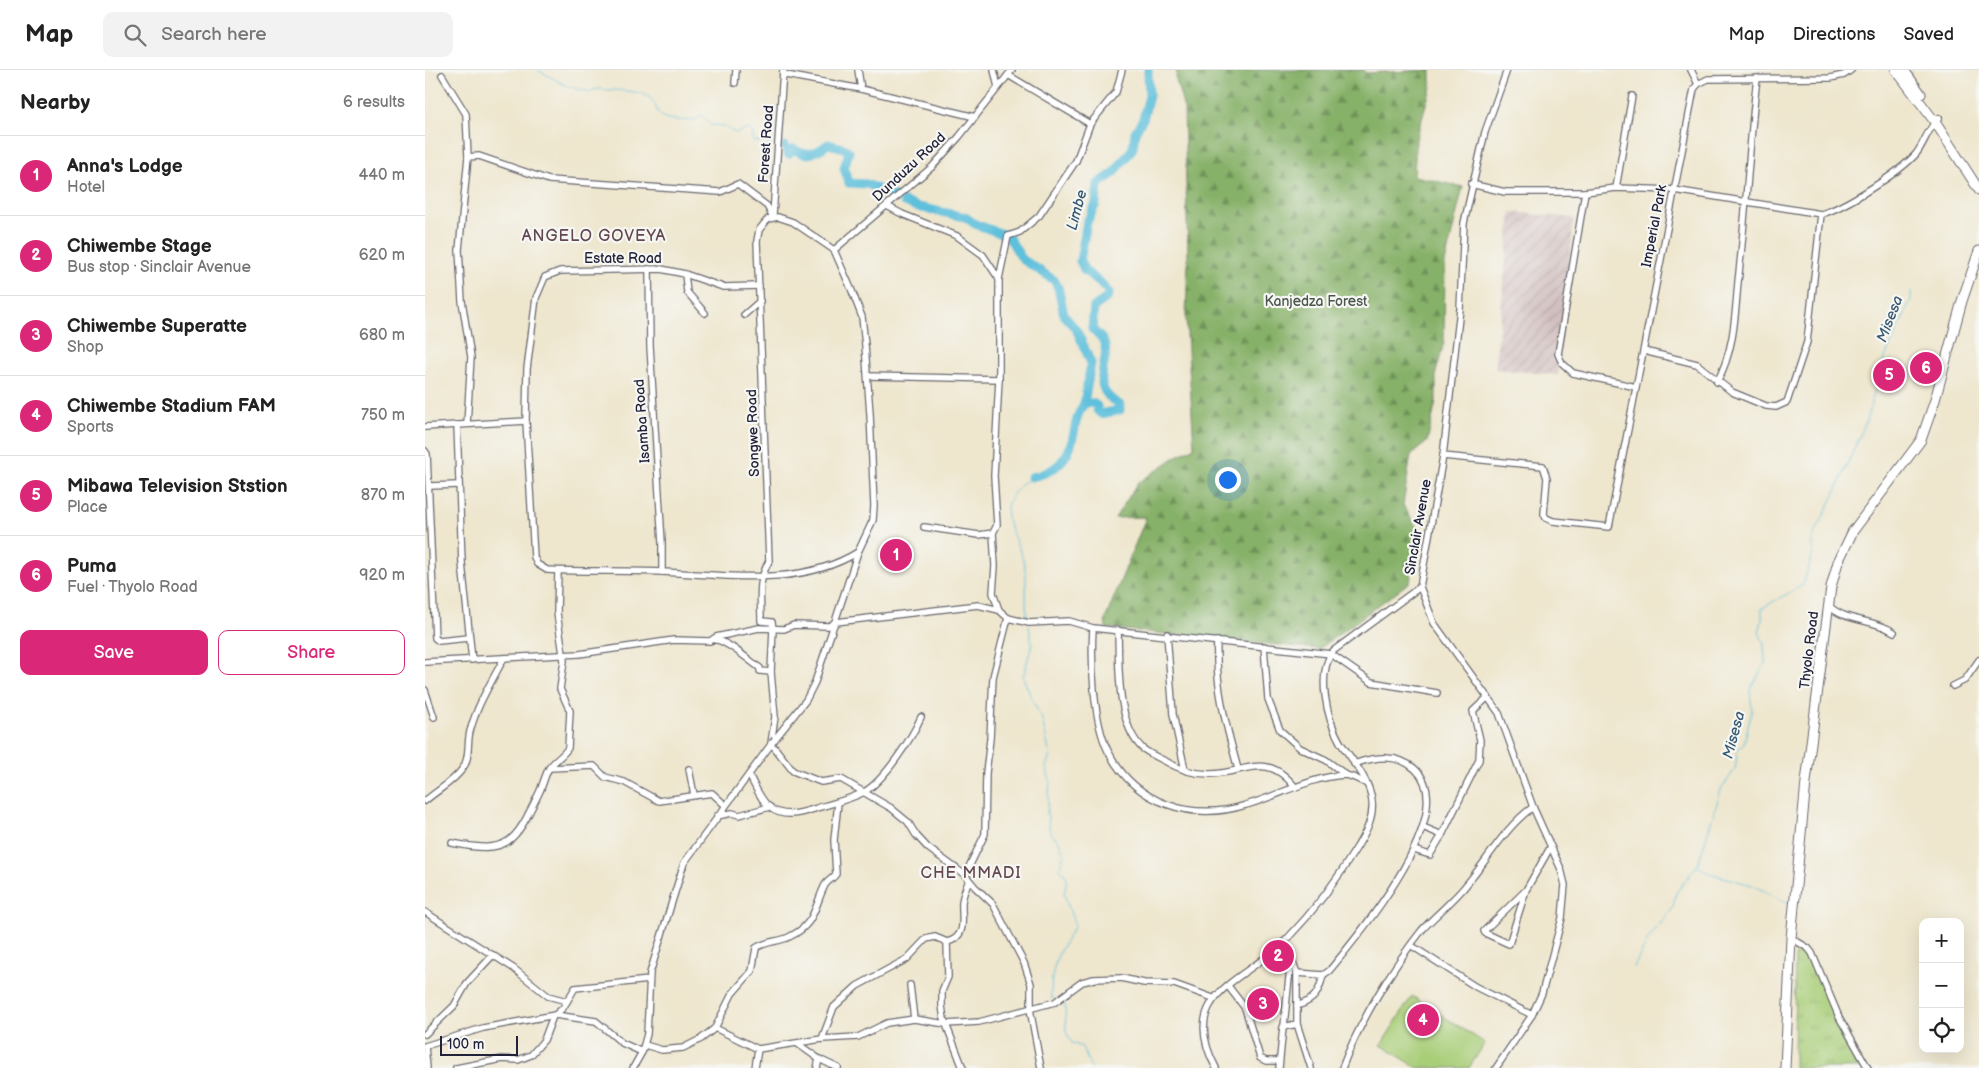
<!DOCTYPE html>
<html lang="en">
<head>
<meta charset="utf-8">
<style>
	body { margin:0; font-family:"Balsamiq Sans",sans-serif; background:#f2f2f2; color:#222 }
	.controls { position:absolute; right:15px; bottom:15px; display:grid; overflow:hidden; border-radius:10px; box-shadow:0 5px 20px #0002 }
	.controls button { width:45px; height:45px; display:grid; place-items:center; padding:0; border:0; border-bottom:1px solid #e0e0e0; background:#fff; color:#222; font:25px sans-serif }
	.scale { position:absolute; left:15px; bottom:12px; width:78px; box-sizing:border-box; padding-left:5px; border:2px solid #22223b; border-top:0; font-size:14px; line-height:18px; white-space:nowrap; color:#22223b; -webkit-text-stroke:4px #f6f6f2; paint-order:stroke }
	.you { position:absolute; left:802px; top:409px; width:18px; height:18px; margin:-12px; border:4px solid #fff; border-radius:50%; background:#1a73e8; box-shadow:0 0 0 8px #1a73e833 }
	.badge { display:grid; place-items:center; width:32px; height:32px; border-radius:50%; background:#db2777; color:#fff; font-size:16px; font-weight:700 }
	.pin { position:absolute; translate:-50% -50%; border:2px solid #fff; box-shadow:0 1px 5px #0006 }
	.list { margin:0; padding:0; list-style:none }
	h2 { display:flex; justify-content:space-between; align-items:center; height:65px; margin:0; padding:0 20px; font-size:21px }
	h2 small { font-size:16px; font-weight:400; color:#767676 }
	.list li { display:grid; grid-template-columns:32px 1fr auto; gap:15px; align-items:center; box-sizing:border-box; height:80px; padding:0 20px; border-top:1px solid #e0e0e0 }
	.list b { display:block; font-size:19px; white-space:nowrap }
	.list p { margin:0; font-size:16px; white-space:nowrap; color:#767676 }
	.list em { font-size:16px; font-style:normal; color:#767676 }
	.actions { display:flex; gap:10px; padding:15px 20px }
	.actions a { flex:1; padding:11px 0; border:1px solid #db2777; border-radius:10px; text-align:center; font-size:18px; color:#db2777 }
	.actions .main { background:#db2777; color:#fff }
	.icon { flex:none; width:28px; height:28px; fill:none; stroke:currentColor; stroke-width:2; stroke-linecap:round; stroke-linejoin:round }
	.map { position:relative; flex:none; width:1554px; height:998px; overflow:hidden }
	header { display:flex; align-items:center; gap:30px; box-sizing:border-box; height:70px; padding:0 25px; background:#fff; border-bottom:1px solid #e0e0e0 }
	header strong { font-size:24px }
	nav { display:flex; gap:28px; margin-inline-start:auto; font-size:18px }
	.search { width:350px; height:45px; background:#f2f2f2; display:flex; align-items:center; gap:12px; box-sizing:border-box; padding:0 18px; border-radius:10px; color:#767676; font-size:19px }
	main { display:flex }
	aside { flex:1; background:#fff }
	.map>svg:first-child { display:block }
</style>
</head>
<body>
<header>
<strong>Map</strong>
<div class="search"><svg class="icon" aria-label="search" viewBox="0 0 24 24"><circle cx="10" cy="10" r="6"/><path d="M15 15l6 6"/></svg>Search here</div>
<nav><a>Map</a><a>Directions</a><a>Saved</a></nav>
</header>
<main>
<aside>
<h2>Nearby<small>6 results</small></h2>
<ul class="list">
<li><span class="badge">1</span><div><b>Anna's Lodge</b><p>Hotel</p></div><em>440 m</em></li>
<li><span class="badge">2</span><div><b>Chiwembe Stage</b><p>Bus stop · Sinclair Avenue</p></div><em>620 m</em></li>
<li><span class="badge">3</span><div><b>Chiwembe Superatte</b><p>Shop</p></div><em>680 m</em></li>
<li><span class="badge">4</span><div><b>Chiwembe Stadium FAM</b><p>Sports</p></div><em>750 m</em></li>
<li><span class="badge">5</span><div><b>Mibawa Television Ststion</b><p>Place</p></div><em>870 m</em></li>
<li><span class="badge">6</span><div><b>Puma</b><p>Fuel · Thyolo Road</p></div><em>920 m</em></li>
</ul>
<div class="actions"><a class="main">Save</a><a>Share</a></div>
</aside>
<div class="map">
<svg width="1554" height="998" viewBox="0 0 1554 998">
	<defs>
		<pattern id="industrial-furrows" width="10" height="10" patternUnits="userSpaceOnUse" patternTransform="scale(1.25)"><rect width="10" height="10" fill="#d1bfbf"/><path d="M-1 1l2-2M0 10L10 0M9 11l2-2" fill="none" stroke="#b3a4a5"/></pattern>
		<pattern id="grass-tufts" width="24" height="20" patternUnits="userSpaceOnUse" patternTransform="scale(1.25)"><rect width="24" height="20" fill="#a9ce78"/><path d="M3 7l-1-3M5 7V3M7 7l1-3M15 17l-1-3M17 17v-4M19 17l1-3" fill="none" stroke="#91b169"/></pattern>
		<pattern id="forest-firs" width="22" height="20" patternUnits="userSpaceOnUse" patternTransform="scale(1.25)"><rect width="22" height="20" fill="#86b168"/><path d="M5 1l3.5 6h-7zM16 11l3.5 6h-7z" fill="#6d9057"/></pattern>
	</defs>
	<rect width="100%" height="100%" fill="#f6f6f2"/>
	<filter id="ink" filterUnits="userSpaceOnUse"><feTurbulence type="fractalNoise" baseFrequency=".02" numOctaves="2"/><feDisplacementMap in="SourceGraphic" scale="10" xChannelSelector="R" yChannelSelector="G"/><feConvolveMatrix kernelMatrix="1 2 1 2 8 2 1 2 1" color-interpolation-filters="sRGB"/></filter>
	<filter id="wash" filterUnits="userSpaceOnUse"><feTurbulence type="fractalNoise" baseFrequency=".0096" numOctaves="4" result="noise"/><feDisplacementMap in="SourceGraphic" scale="20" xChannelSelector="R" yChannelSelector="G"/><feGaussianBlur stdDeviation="1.12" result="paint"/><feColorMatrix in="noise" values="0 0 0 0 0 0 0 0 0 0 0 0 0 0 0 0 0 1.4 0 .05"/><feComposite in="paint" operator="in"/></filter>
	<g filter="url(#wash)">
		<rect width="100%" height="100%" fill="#eee6cd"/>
		<polygon fill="url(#industrial-furrows)" points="1086,142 1149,148 1133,305 1070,299"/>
		<polygon fill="url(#grass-tufts)" stroke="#66785a" points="1370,880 1378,880 1437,998 1369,998"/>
		<polygon fill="url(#forest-firs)" stroke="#546a52" points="752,0 939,0 940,3 1006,0 1006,17 991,69 989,106 1038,117 1020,193 1019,272 1011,302 1011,332 1002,372 986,385 978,435 994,461 985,512 894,579 681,558 680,550 721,447 690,448 713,413 749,388 769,377 761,248 763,186 759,39 751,10"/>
		<polygon fill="#a9ce78" stroke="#66785a" points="987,926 1060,973 1044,998 993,998 956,975"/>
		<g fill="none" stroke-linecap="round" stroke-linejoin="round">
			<g stroke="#5ec0dc" stroke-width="1">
				<path d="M 113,0 L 142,16 L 165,22 L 171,19 C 183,20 213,20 222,26 C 229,30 230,36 233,42 C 239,53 260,50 271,50 L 276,45 L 286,55 L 299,56 L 310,63 L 324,59 L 328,63 L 328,72 L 339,71 L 344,77 L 347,72"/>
				<path d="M 603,550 C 599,532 603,515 600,499 C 592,457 560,441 606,407"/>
				<path d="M 604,556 L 607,574 L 598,607 L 608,632 L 617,649 L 625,686 L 621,696 L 625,711 L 622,742 L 625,763 L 634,771 L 639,784 L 635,798 L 642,808 L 639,824 L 650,856 C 632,883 626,896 626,928 L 629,929"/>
				<polyline points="1272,796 1284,803 1327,815 1363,833"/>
				<polyline points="1209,897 1224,868 1248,838 1251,823 1273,794 1296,720 1310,699 1313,679 1319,673 1327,641 1325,620 1340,594 1339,574 1334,562 1337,551 1337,538 1378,515 1388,483 1388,467 1410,423 1440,354 1458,292 1486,230 1486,221"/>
				<polyline points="635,931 640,935 641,962 647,973 657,977 666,998"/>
			</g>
			<g stroke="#5ec0dc" stroke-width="9">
				<path d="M 360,76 L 363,84 L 369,79 C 382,88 391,83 403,74 L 419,78 L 424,82 L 419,98 L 424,113 L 442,114 L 471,127"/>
				<polyline points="479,132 493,137 540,147 550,154 583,166 597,189 629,210 633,217 639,245 652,261 666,293 659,334"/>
				<path d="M 606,407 C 629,403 643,391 648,367 C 651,355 651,345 659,334 L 668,333 L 672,336 L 672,340 L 676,344 L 695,340 L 695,335 C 659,315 689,291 678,271 C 676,267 671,263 667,259 L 669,237 L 682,228 L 684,223 L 676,213 L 660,201 L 655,191 L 662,152 L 671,134 L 673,114 L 689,103 L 708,78 L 710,62 L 718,49 L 724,26 L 723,0"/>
			</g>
		</g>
	</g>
	<g filter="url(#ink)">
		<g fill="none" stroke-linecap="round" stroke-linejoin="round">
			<g stroke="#69676e" stroke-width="8">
				<g id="minor">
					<polyline points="433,0 436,19"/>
					<polyline points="569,0 573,17"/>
					<polyline points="1266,0 1273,14"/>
					<polyline points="358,2 361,5 436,19 550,47"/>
					<polyline points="17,5 41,44 43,87"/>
					<polyline points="583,5 665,54"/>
					<polyline points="310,13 311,0"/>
					<path d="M 1046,114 L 1080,122 L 1160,122 L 1191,118 L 1249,120 L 1396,144 C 1419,138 1475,102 1491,84 C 1499,74 1504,56 1514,48"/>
					<polyline points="1191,118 1207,26"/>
					<polyline points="1160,122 1133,284 1137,293 1148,303 1211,317"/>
					<polyline points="462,136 477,144 532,166 558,185 574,209 574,309 569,406 572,455 568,463 570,496 568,523 574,540"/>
					<polyline points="348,145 358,0"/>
					<polyline points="409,180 507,97 534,67 587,0"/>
					<polyline points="224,199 225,276 237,473 237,502"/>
					<polyline points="260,204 262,222 280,243"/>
					<polyline points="574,209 583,166 595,162 614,146 651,91 665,54 691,22 697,0"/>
					<path d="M 334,216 L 298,217 L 260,204 L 236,199 L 135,201 L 120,207 L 111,228 L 102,299 L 101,351 L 109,487 L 112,494 L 122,500 C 160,502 198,500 236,502 C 301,505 375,518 433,482"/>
					<polyline points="319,245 335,231"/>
					<polyline points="1219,281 1272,294 1307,322 1341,336 1351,337 1362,332 1382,272 1396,144"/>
					<polyline points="443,306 574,309"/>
					<path d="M 1292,312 C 1309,281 1310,247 1313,212 C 1321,144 1324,76 1332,8"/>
					<polyline points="42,354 46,287 37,231 34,180 43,87 54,86 124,110 295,122 313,114 342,136 348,147"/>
					<polyline points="32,355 37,493 47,590"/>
					<polyline points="0,357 101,351"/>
					<polyline points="0,381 2,384 10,568 14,571 43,568"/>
					<polyline points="1018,386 1118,396 1122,408 1119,444 1121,448 1128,451 1184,457 1269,19 1273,14 1283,9 1405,8 1419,5 1426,0"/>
					<polyline points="4,416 34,415"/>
					<polyline points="499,457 554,465 568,463"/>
					<polyline points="995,517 1009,553 1074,643 1108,737 1136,799 1140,815 1137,848 1117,923 1107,945 1071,998"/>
					<path d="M 1403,535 C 1421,553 1448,548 1469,562"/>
					<path d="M 668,558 C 666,592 668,651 683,681 C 710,734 767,752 821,735 C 853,726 885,707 919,705 C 926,705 934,710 940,713"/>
					<path d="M 693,560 C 694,594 691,653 717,678 C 723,683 732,687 740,691 C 752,698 769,704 784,704 C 821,704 841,680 870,717"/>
					<polyline points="742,564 748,644 760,700"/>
					<path d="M 290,570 C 300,569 325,591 335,598 L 335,601 L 346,602"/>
					<path d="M 792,571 C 790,616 801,656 813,699"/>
					<polyline points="839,576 843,629 855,660 875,678 901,690 921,705"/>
					<polyline points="0,592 154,584 249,570 285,571 291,567 334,558 359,559 369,555 404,556 411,552 553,535 574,540 583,548 604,553 644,551 668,558 906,584 946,612 1012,623"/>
					<polyline points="1528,616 1540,610 1554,590"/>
					<polyline points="0,620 9,647"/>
					<path d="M 350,669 L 381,630 L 390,612 L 433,482 L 448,450 L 449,436 L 445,344 L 440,275 L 437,247 L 427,221 L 409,180 L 368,152 L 353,147 L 343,149 L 334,160 L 332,171 L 344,491 C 332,513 336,526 336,551 L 347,552 L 348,559 L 346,602 L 350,647 L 346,673 L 368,701 L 396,712 L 416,709 L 466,738 L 483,752 L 491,765 L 503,778 L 540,805 L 550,817 L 568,834 L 599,893 L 606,914 L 606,938"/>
					<polyline points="125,698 169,696 180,707 199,712 234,731 287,723 300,735"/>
					<polyline points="264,699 269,725"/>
					<path d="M 324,705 C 330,716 335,729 344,737 C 359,749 376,743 392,738 C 408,733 424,730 439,722 C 459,711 487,668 496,647"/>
					<path d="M 0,731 C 12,720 29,712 38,698 C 46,687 41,671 46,658 C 53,633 67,611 79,588"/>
					<polyline points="292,746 307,743 314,745 345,737"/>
					<polyline points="1017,765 1054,690 1055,670 1048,641 1063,627"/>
					<path d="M 27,773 C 85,785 90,772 114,723 C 118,715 120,705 124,698 C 129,691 138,686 143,678 L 145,641 L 135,619 L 139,591 L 132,543 L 133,501"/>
					<polyline points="989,780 1005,785 1017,765 998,757"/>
					<polyline points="540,805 560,764 561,703 565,669 568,607 583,548"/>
					<polyline points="1101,820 1084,874 1060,863 1059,861 1101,820 1125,778"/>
					<polyline points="0,842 88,898 123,926 142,931"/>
					<polyline points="1366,868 1383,878 1387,883 1414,947 1443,998"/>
					<polyline points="860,871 872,903 872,954 886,998"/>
					<polyline points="522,872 523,907 517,921 517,936 519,949 538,998"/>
					<polyline points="987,876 1051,917 1107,945"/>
					<path d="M 872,903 L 898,905 L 904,901 C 932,867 1038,743 990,699 C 972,683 950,687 929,694"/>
					<polyline points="485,915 489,949"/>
					<polyline points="803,916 820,938 835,988 841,991 854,991"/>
					<path d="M 872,936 C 890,930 894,923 898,905"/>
					<polyline points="605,939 616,998"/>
					<polyline points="130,945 138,938 150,918 224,910"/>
					<polyline points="859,956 866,888"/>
					<polyline points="290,958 333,979 397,969 433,967 462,953 489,949 521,954 554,952 630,932 657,912 669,909 696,908 719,913 749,914 788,928"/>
					<polyline points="0,964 29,936 42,913 68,885"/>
					<path d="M 397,969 L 409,937 L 432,916 L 482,889 L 501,869 L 510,867 L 522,872 C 543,867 536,848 537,832 C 538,825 541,817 544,810"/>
					<polyline points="373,974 394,989 413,998"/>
					<path d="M 220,975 L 237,980 L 258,978 L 276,969 L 290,958 L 307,924 L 327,901 L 331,878 C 340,871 354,872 364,867 C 391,854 389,837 400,815 C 403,810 408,809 411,804 L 409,770 L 413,733"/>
					<polyline points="0,976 58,958 130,945 171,951 197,973 217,982"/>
					<polyline points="0,976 2,998"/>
					<polyline points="31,998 77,989 93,990 106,985 119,970 128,946"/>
					<polyline points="208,998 217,982 222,964 225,903 259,793 347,673"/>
					<polyline points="330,998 333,979"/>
					<polyline points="392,998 394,989"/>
					<path d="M 791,998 C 751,923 821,911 861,870 C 887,843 913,809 932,777 C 940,763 949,749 947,731 C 945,710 926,689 915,672 C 902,649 891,604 908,581 L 995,517 L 1018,386 L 1035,239 L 1039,153 L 1060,62 L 1082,0"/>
					<polyline points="854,998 858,957 872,954"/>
					<path d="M 917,998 C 933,955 968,896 997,860 C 1011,844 1029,831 1042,814 C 1064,788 1080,757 1108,737"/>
				</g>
			</g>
			<g stroke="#69676e" stroke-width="11">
				<g id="trunk">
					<polyline points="1471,0 1510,52 1554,120"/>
					<polyline points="1479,0 1496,24"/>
					<polyline points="1360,998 1366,868 1381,712 1406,517 1413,492 1428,461 1496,370 1510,330 1537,231 1554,181"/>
				</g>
			</g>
			<use href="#minor" stroke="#fff" stroke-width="5.5"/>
			<use href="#trunk" stroke="#fff" stroke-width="9"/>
			<g stroke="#69676e" stroke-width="8" stroke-linecap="butt">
				<polyline id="minor-bridge" points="347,673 350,669"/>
			</g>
			<use href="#minor-bridge" stroke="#fff" stroke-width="5.5"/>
		</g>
	</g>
	<g text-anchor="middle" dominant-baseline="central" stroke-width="4.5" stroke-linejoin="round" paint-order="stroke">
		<g font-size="14" fill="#22223b" stroke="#f6f6f2">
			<text transform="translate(341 74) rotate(-86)">Forest Road</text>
			<text transform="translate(484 97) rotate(-43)">Dunduzu Road</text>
			<text transform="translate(1229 156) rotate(-79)">Imperial Park</text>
			<text x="198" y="188">Estate Road</text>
			<text transform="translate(217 351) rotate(-94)">Isamba Road</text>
			<text transform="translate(328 363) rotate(-92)">Songwe Road</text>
			<text transform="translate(993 457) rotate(-80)">Sinclair Avenue</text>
			<text transform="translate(1384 580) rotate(-83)">Thyolo Road</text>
		</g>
		<g font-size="14" fill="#4a564d" stroke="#f6f6f2">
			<text x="891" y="231">Kanjedza Forest</text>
		</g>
		<g font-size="15" font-style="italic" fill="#375973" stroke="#f6f6f2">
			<text transform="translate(652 140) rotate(-75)">Limbe</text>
			<text transform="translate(1465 249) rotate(-69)">Misesa</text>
			<text transform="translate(1309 665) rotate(-75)">Misesa</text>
		</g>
		<g font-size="16" letter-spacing="1" fill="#634851" stroke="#f6f6f2">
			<text x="169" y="166">ANGELO GOVEYA</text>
			<text x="546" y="803">CHE MMADI</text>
		</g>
	</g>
</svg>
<div class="controls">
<button>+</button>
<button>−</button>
<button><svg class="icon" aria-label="locate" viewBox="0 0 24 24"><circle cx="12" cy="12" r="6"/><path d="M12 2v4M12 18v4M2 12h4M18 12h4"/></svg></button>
</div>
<div class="scale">100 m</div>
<div class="you"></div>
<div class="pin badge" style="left:471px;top:485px">1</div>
<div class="pin badge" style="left:853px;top:886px">2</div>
<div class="pin badge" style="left:838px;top:934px">3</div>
<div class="pin badge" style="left:998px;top:950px">4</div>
<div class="pin badge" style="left:1464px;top:305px">5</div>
<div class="pin badge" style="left:1501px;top:298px">6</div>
</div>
</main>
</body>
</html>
